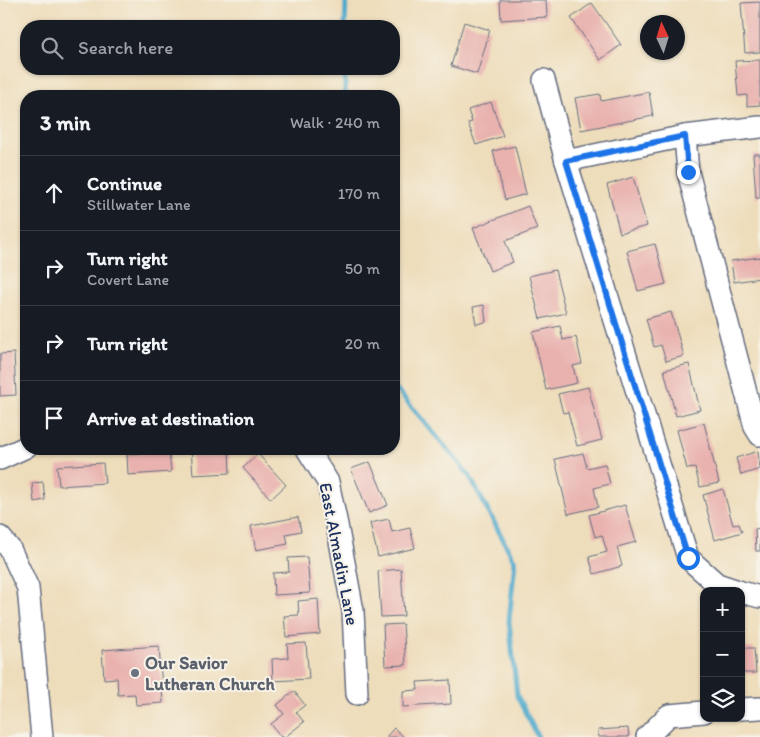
<!DOCTYPE html>
<html lang="en">
<head>
<meta charset="utf-8">
<style>
	body { margin:0; font-family:Itim,sans-serif; background:#20242c; color:#f1f3f6 }
	.controls { position:absolute; right:15px; bottom:15px; display:grid; overflow:hidden; border-radius:10px; box-shadow:0 1px 4px #0004 }
	.controls button { width:45px; height:45px; display:grid; place-items:center; padding:0; border:0; border-bottom:1px solid #363941; background:#171b24; color:#f1f3f6; font:25px sans-serif }
	.compass { position:absolute; left:640px; top:15px; width:45px; height:45px; border-radius:50%; background:#171b24; box-shadow:0 1px 4px #0004; rotate:356deg }
	.stop { position:absolute; width:15px; height:15px; margin:-11px; border:4px solid #1a73e8; border-radius:50%; background:#fff }
	.stop.end { background:#1a73e8; border-color:#fff; box-shadow:0 1px 5px #0008 }
	.list { margin:0; padding:0; list-style:none }
	h2 { display:flex; justify-content:space-between; align-items:center; height:65px; margin:0; padding:0 20px; font-size:21px }
	h2 small { font-size:16px; font-weight:400; color:#9ea1a6 }
	.list li { display:grid; grid-template-columns:32px 1fr auto; gap:15px; align-items:center; box-sizing:border-box; height:75px; padding:0 20px; border-top:1px solid #363941 }
	.list b { display:block; font-size:19px; white-space:nowrap }
	.list p { margin:0; font-size:16px; white-space:nowrap; color:#9ea1a6 }
	.list em { font-size:16px; font-style:normal; color:#9ea1a6 }
	.icon { flex:none; width:28px; height:28px; fill:none; stroke:currentColor; stroke-width:2; stroke-linecap:round; stroke-linejoin:round }
	.map { position:relative; flex:none; width:760px; height:737px; overflow:hidden }
	.search { position:absolute; background:#171b24; box-shadow:0 1px 4px #0004; left:20px; top:20px; width:380px; height:55px; display:flex; align-items:center; gap:12px; box-sizing:border-box; padding:0 18px; border-radius:20px; color:#9ea1a6; font-size:19px }
	.panel { position:absolute; background:#171b24; box-shadow:0 1px 4px #0004; left:20px; top:90px; width:380px; height:365px; border-radius:20px }
	.map>svg:first-child { display:block }
</style>
</head>
<body>
<div class="map">
<svg width="760" height="737" viewBox="0 0 760 737">
	<rect width="100%" height="100%" fill="#f7f3e8"/>
	<filter id="ink" filterUnits="userSpaceOnUse"><feTurbulence type="fractalNoise" baseFrequency=".02" numOctaves="2"/><feDisplacementMap in="SourceGraphic" scale="10" xChannelSelector="R" yChannelSelector="G"/><feConvolveMatrix kernelMatrix="1 2 1 2 8 2 1 2 1" color-interpolation-filters="sRGB"/></filter>
	<filter id="wash" filterUnits="userSpaceOnUse"><feTurbulence type="fractalNoise" baseFrequency=".0096" numOctaves="4" result="noise"/><feDisplacementMap in="SourceGraphic" scale="20" xChannelSelector="R" yChannelSelector="G"/><feGaussianBlur stdDeviation="1.12" result="paint"/><feColorMatrix in="noise" values="0 0 0 0 0 0 0 0 0 0 0 0 0 0 0 0 0 1.4 0 .05"/><feComposite in="paint" operator="in"/></filter>
	<g filter="url(#wash)">
		<rect width="100%" height="100%" fill="#edb"/>
		<g fill="none" stroke-linecap="round" stroke-linejoin="round">
			<g stroke="#4da9cb" stroke-width="5">
				<polyline points="345,26 346,0"/>
				<polyline points="345,69 345,96"/>
				<polyline points="394,386 469,475 515,562 509,621 517,696 538,737"/>
			</g>
		</g>
		<g id="blocks">
			<g fill="#e9b2af">
				<polygon points="500,0 546,0 547,17 501,20"/>
				<polygon points="760,2 760,52 745,53 741,3"/>
				<polygon points="592,3 621,45 600,60 571,18"/>
				<polygon points="464,22 490,30 477,74 451,66"/>
				<polygon points="760,60 760,105 747,106 747,95 738,96 735,61"/>
				<polygon points="649,92 653,116 581,130 575,98 600,94 601,101"/>
				<polygon points="491,102 503,136 476,145 468,123 472,122 468,110"/>
				<polygon points="515,146 526,194 505,200 493,151"/>
				<polygon points="753,154 760,154 760,198 756,198"/>
				<polygon points="633,177 647,226 620,233 607,185"/>
				<polygon points="528,206 537,229 505,241 513,262 490,271 473,228"/>
				<polygon points="655,244 666,284 638,291 627,251"/>
				<polygon points="760,257 760,278 734,282 731,261"/>
				<polygon points="555,270 566,313 540,319 529,276"/>
				<polygon points="484,305 486,322 476,324 473,307"/>
				<polygon points="671,312 684,356 666,361 661,345 654,347 646,319"/>
				<polygon points="560,326 563,340 576,337 582,364 573,366 577,383 546,390 533,332"/>
				<polygon points="14,353 16,395 0,396 0,354"/>
				<polygon points="689,364 700,410 676,416 664,370"/>
				<polygon points="588,387 602,440 577,446 568,412 563,413 558,394"/>
				<polygon points="704,423 719,483 700,487 695,468 687,469 677,430"/>
				<polygon points="191,449 229,449 230,473 193,475"/>
				<polygon points="342,449 357,449 345,455"/>
				<polygon points="169,451 171,472 128,475 127,454"/>
				<polygon points="758,451 760,469 741,475 736,458"/>
				<polygon points="583,453 587,468 605,464 610,484 594,488 598,507 568,514 555,459"/>
				<polygon points="258,454 286,485 271,499 243,468"/>
				<polygon points="370,462 388,505 369,513 351,469"/>
				<polygon points="103,463 105,483 59,486 57,466"/>
				<polygon points="43,482 45,500 34,502 32,483"/>
				<polygon points="723,489 733,525 739,524 742,532 715,540 703,495"/>
				<polygon points="625,505 636,542 617,547 622,566 594,574 589,557 607,552 602,535 595,537 589,515"/>
				<polygon points="298,517 301,531 286,534 288,544 256,550 251,526"/>
				<polygon points="389,519 392,532 410,528 415,548 378,557 370,523"/>
				<polygon points="760,528 760,551 756,551 755,529"/>
				<polygon points="307,557 310,593 274,595 273,573 289,572 288,558"/>
				<polygon points="401,569 404,616 381,617 378,571"/>
				<polygon points="318,599 320,634 286,637 284,616 299,615 298,601"/>
				<polygon points="403,624 406,665 385,666 383,625"/>
				<polygon points="306,643 309,679 273,681 272,659 288,658 287,644"/>
				<polygon points="159,646 163,703 136,705 135,694 118,695 117,678 104,679 102,650"/>
				<polygon points="741,648 754,648 756,673 741,673"/>
				<polygon points="450,680 451,704 403,707 403,691 418,690 417,682"/>
				<polygon points="294,691 305,705 296,712 304,722 285,737 281,737 271,724 284,714 277,705"/>
				<polygon points="394,728 404,737 386,737"/>
				<polygon points="628,728 629,737 599,737 598,730"/>
			</g>
		</g>
	</g>
	<g filter="url(#ink)">
		<use href="#blocks" fill-opacity="0" stroke="#656c7f" stroke-width="1"/>
		<g fill="none" stroke-linecap="round" stroke-linejoin="round">
			<g stroke="#656c7f" stroke-width="24">
				<g id="minor">
					<polyline points="544,80 566,161 688,558 717,584 738,591"/>
					<polyline points="685,136 688,172 755,427 760,435"/>
					<polyline points="566,161 685,136 760,127"/>
					<polyline points="307,449 328,482 337,525 353,611 357,694"/>
					<polyline points="0,459 26,447"/>
					<polyline points="0,537 10,549 28,588 42,737"/>
					<polyline points="741,592 760,597"/>
					<polyline points="741,709 760,708"/>
					<polyline points="647,737 669,715 704,712"/>
				</g>
			</g>
			<use href="#minor" stroke="#fff" stroke-width="21"/>
		</g>
	</g>
	<g fill="none" stroke-linecap="round" stroke-linejoin="round" filter="url(#ink)">
		<polyline stroke="#1a73e8" stroke-width="6" points="688,558 566,161 685,136 688,172"/>
	</g>
	<circle fill="#6b7280" stroke="#f7f3e8" stroke-width="2" cx="135" cy="673" r="5"/>
	<g text-anchor="middle" dominant-baseline="central" stroke-width="4" stroke-linejoin="round" paint-order="stroke">
		<g font-size="18" fill="#1b2f5e" stroke="#f7f3e8">
			<text transform="translate(339 554) rotate(79)">East Almadin Lane</text>
		</g>
		<g font-size="18" font-weight="bold" fill="#5b616d" stroke="#f7f3e8" text-anchor="start">
			<text x="145" y="663">Our Savior<tspan x="145" dy="21">Lutheran Church</tspan></text>
		</g>
	</g>
</svg>
<div class="controls">
<button>+</button>
<button>−</button>
<button><svg class="icon" aria-label="layers" viewBox="0 0 24 24"><path d="M12 4l9 5-9 5-9-5zM3 14l9 5 9-5"/></svg></button>
</div>
<svg class="compass" viewBox="-18 -18 36 36"><path d="M0-13l5 13h-10z" fill="#e53935"/><path d="M0 13l5-13h-10z" fill="#9ea1a6"/></svg>
<div class="stop" style="left:688px;top:558px"></div>
<div class="stop end" style="left:688px;top:172px"></div>
<div class="search"><svg class="icon" aria-label="search" viewBox="0 0 24 24"><circle cx="10" cy="10" r="6"/><path d="M15 15l6 6"/></svg>Search here</div>
<section class="panel">
<h2>3 min<small>Walk · 240 m</small></h2>
<ul class="list">
<li><svg class="icon" aria-label="ahead" viewBox="0 0 24 24"><path d="M12 20V5M6 11l6-6 6 6"/></svg><div><b>Continue</b><p>Stillwater Lane</p></div><em>170 m</em></li>
<li><svg class="icon" aria-label="right" viewBox="0 0 24 24"><path d="M7 20v-9h11M14 6l5 5-5 5"/></svg><div><b>Turn right</b><p>Covert Lane</p></div><em>50 m</em></li>
<li><svg class="icon" aria-label="right" viewBox="0 0 24 24"><path d="M7 20v-9h11M14 6l5 5-5 5"/></svg><div><b>Turn right</b></div><em>20 m</em></li>
<li><svg class="icon" aria-label="arrive" viewBox="0 0 24 24"><path d="M6 21V4h12l-3 4 3 4H6"/></svg><div><b>Arrive at destination</b></div></li>
</ul>
</section>
</div>
</body>
</html>
